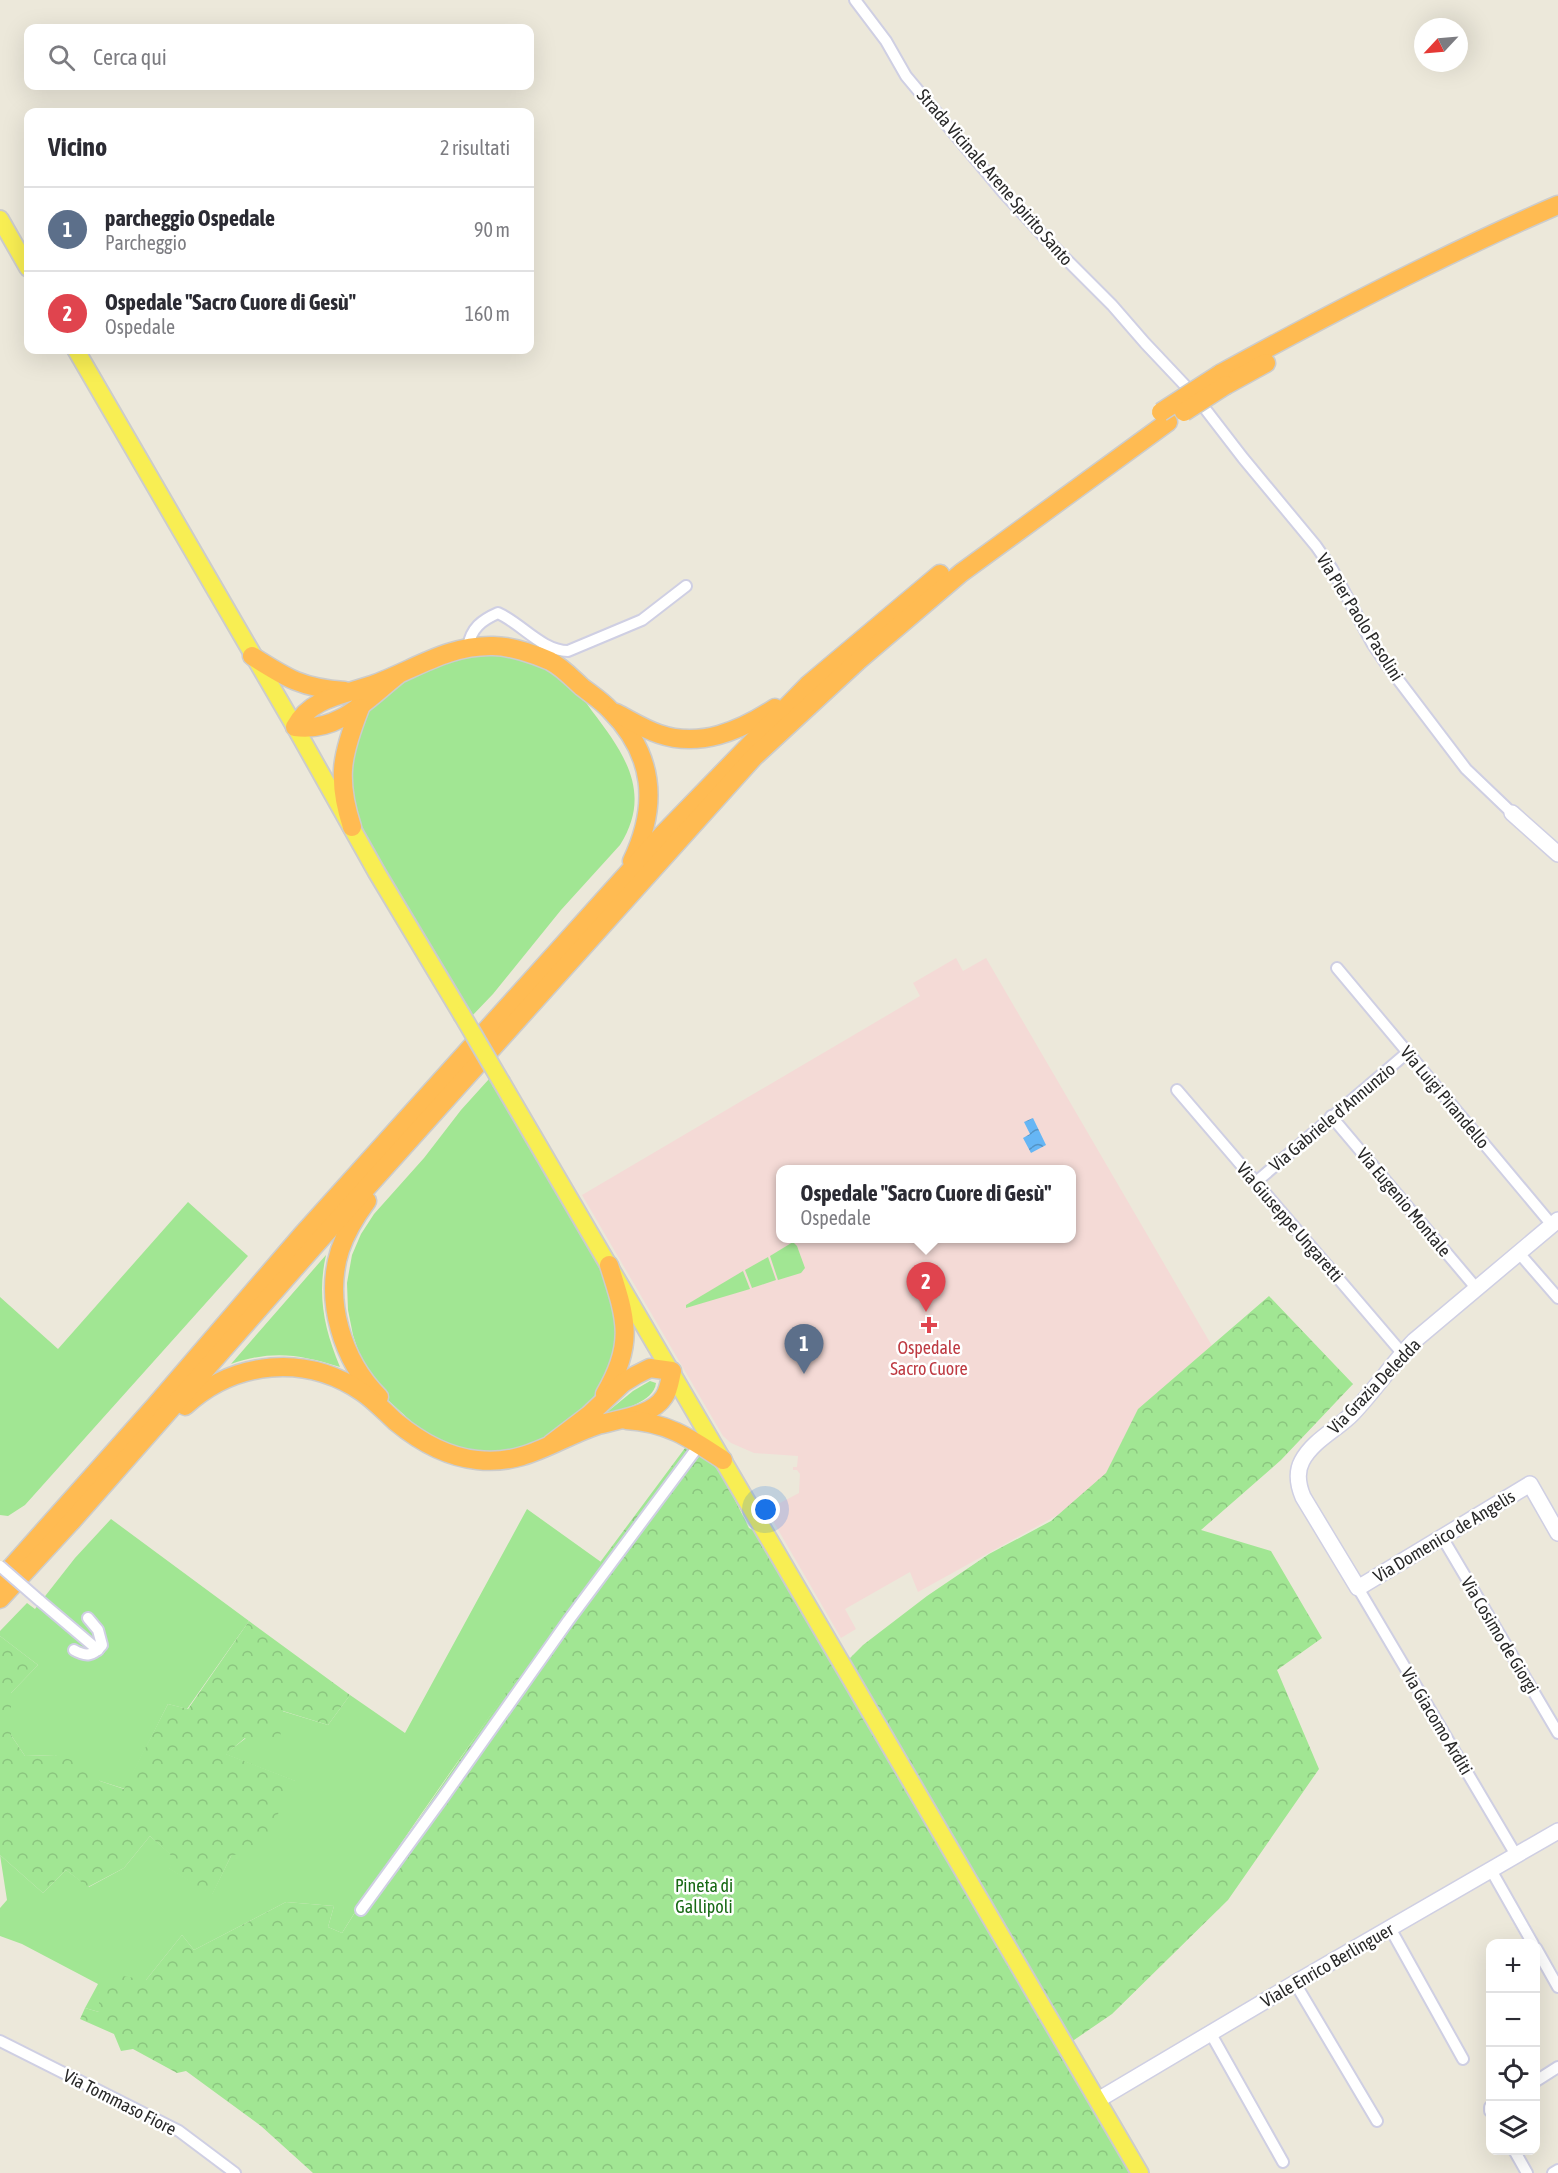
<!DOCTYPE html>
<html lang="it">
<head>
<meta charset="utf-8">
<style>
	body { margin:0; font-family:"Asap Condensed",sans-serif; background:#f7f7f7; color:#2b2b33 }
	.controls { position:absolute; right:18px; bottom:18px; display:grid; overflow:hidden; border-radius:12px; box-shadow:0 6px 24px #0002 }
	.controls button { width:54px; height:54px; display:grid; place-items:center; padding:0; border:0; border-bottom:2px solid #e1e1e2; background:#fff; color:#2b2b33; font:30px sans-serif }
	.compass { position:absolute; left:1414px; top:18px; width:54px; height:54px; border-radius:50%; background:#fff; box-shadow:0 6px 24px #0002; rotate:244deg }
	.you { position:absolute; left:766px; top:1510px; width:21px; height:21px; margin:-15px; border:4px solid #fff; border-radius:50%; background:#1a73e8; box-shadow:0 0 0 9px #1a73e833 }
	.badge { display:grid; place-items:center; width:39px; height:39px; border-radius:50%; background:#111827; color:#fff; font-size:20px; font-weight:700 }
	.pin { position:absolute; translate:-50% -50px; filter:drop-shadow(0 2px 3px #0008) }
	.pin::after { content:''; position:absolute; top:32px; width:21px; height:18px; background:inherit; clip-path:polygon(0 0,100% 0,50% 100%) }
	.popup { position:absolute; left:776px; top:1165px; width:300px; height:78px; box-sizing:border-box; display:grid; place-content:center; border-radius:12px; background:#fff; filter:drop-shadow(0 2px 4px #0005); font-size:20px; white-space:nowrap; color:#7c7c81 }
	.popup b { font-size:22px; color:#2b2b33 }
	.popup::after { content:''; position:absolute; left:50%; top:100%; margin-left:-12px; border:12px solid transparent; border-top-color:#fff }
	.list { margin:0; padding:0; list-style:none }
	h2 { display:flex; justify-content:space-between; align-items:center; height:78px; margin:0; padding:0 24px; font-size:26px }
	h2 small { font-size:20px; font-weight:400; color:#7c7c81 }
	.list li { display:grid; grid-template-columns:39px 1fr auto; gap:18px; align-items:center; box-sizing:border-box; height:84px; padding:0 24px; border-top:2px solid #e1e1e2 }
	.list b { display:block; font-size:22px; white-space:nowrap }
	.list p { margin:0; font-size:20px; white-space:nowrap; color:#7c7c81 }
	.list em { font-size:20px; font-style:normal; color:#7c7c81 }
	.icon { flex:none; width:33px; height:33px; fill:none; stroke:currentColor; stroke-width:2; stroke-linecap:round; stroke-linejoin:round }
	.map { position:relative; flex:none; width:1558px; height:2173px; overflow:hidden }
	.search { position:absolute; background:#fff; box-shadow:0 6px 24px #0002; left:24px; top:24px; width:510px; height:66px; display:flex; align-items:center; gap:15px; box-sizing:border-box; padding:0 21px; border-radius:12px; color:#7c7c81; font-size:22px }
	.panel { position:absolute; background:#fff; box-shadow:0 6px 24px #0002; left:24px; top:108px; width:510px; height:246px; border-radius:12px }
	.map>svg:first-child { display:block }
</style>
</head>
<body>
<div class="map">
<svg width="1558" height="2173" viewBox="0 0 1558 2173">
	<defs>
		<pattern id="forest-crowns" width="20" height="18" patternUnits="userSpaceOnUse" patternTransform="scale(1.5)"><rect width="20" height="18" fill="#a1e693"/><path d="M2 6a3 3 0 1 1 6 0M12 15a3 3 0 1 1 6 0" fill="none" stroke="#8bc57f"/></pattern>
		<pattern id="water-waves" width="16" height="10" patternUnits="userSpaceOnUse" patternTransform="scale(1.5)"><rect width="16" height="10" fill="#66b6f5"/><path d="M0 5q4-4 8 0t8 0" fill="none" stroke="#5494c6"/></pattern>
	</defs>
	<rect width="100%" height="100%" fill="#ece8da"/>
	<path fill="#f4dad6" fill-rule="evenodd" d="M 956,958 L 963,971 L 986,958 L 1247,1406 L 1208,1432 L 918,1592 L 910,1572 L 845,1609 L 856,1629 L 841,1638 L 773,1521 L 776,1502 L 778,1504 L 799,1493 L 800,1474 L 797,1470 L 793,1470 L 793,1467 L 797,1467 L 798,1456 L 754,1453 L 731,1443 L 723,1436 L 582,1195 L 920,996 L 913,983 ZM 780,1170 L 1072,1170 L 1072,1238 L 780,1238 Z"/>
	<g fill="#a1e693">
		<path d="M 501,654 C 520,659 541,663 558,674 C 572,683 583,698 592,711 C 624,753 653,793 620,845 L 561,910 L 493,994 L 471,1017 L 357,824 L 346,772 L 368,710 L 406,678 L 462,655 Z"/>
		<polygon points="489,1079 602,1270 614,1296 619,1347 595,1401 546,1440 506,1453 461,1451 435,1439 414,1424 376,1389 365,1371 353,1335 348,1310 347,1283 352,1255 361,1234 374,1214 424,1158 461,1110"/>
		<polygon points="188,1202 248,1256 25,1505 8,1516 0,1515 0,1297 58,1349"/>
		<polygon points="793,1242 797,1246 805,1268 801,1273 778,1280 770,1256"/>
		<path d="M 326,1255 C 317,1295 324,1329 340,1367 C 299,1354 272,1350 231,1364 Z"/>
		<polygon points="768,1257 776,1280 752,1288 745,1270"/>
		<polygon points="743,1271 750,1289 686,1308 686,1305"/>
		<path d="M 650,1381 L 656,1383 C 654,1402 622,1410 606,1413 L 633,1391 Z"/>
		<path d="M 527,1509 L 601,1562 C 549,1632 499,1703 449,1774 C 413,1826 376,1878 342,1933 L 328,1927 L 334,1906 L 286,1902 L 194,1950 L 182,1935 L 146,1980 L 99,1993 L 99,2012 L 85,2008 L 98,1984 L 22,1944 L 0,1936 L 0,1908 L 7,1900 L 0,1855 L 43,1893 L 66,1870 L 89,1887 L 124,1868 L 150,1836 L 176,1859 L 169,1868 L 212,1894 L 231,1856 L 295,1781 L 225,1754 L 282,1711 L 328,1725 L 350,1695 L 405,1733 Z"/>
		<polygon points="111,1519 249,1621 187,1709 168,1704 125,1789 100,1781 55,1755 25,1756 11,1735 11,1693 38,1665 0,1636 0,1631 27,1603 35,1609 75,1558"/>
	</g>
	<g fill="url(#forest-crowns)">
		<polygon points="1269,1296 1353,1384 1281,1460 1201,1530 1271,1551 1322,1638 1277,1670 1319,1769 1228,1900 1112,2014 1058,2051 1130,2173 313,2173 261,2126 186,2071 177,2073 133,2049 121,2051 114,2034 80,2019 85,2008 99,2012 99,1993 111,1974 146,1980 182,1935 194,1950 286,1902 334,1906 328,1927 342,1933 366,1895 543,1639 688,1444 713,1464 725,1480 749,1528 753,1530 819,1643 850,1658 863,1645 927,1596 989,1554 1051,1521 1106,1473 1138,1409"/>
		<polygon points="249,1621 350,1695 328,1725 283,1711 280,1739 254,1747 245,1738 226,1754 296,1781 260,1847 231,1856 212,1895 168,1868 175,1859 150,1836 124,1868 88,1887 66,1870 43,1893 0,1855 0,1636 38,1665 11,1693 11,1735 25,1756 55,1755 88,1765 100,1781 124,1789 168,1704 188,1709"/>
	</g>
	<polygon fill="url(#water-waves)" points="1033,1118 1046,1145 1031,1153 1023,1138 1030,1134 1024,1122"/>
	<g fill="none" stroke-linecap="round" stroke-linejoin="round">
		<g stroke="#cfcfe3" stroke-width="14">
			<g id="street">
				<polyline points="855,0 886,41 906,76 1003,192 1047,240 1112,305 1145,343 1196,397 1243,458 1316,546 1332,569 1372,643 1387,665 1466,769 1512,813"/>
				<path d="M 468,647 C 471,628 482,620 498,613 C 521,623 542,651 568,651 L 642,620 L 686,586"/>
				<polyline points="1337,968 1552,1225"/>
				<polyline points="1177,1090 1402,1353"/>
				<polyline points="1331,1116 1477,1289"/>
				<polyline points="1256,1182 1408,1052"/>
				<polyline points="1519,1253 1558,1298"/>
				<polyline points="1442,1537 1558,1733"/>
				<polyline points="1358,1588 1516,1855"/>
				<polyline points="39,1600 98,1650"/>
				<path d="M 74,1650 C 86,1657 93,1656 102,1645 L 98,1630 L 88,1618"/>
				<polyline points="1491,1870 1533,1944"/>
				<polyline points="361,1910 442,1799 568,1621 700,1444"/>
				<polyline points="1390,1928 1463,2059"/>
				<polyline points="1536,1948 1558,1987"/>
				<polyline points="1295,1983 1377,2121"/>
				<polyline points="1211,2034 1283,2162"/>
				<polyline points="0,2041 179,2131 235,2173"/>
				<polyline points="1536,2081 1558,2067"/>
				<polyline points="1490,2107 1490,2111"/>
				<polyline points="1514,2150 1527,2173"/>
				<polyline points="1553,2173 1558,2170"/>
			</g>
		</g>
		<g stroke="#cfcfe3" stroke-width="18">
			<g id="secondary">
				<polyline points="1512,813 1558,854"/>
				<path d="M 1558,1220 L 1414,1341 C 1392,1364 1375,1390 1353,1413 C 1338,1429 1313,1440 1302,1461 C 1296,1472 1298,1485 1303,1497 L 1358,1588 L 1530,1484 L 1558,1533"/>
				<polyline points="1098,2100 1295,1983 1558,1831"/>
			</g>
		</g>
		<g stroke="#ccc" stroke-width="20">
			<g id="primary">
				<polyline points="0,219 28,268"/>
				<polyline points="76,350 295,727 377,873 462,1015"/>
				<polyline points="502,1083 1140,2173"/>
			</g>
		</g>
		<g stroke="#ccc" stroke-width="21">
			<g id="highway">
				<path d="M 1220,374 C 1331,313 1442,255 1558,205"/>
				<polyline points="1226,385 1266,363"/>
				<path d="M 252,656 C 288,679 302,688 345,691"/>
				<path d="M 399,674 C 367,699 339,733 295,727 C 310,698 343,695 372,685 C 414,670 447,645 493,646 C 510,646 534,654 550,661 C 562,667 572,678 582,687 C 591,694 602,701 610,710 C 655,755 658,806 632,861"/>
				<path d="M 616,713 C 630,720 644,729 659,734 C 700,748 740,731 775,708"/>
				<path d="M 352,827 C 336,778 342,754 360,708"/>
				<path d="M 367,1201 C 356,1216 346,1232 340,1250 C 324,1300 342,1360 379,1397"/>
				<path d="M 605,1394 C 635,1343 626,1318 609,1265"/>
				<path d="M 185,1406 C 235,1360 306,1354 362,1392 C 374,1400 385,1412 396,1422 C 419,1441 447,1457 477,1460 C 524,1466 556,1439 598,1425 C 618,1419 652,1416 664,1397 C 669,1390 670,1380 672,1371 L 650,1368 L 636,1375 L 623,1383 L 589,1415 L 551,1444"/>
				<path d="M 626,1420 C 667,1422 690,1438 723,1460"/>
				<polyline points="0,1580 154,1407 301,1236 663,834 808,685 940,574"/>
				<polyline points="0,1599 71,1522 316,1244 754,757 859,660 961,573 1168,422"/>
			</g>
		</g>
		<use href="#street" stroke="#fff" stroke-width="10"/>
		<use href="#secondary" stroke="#fff" stroke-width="15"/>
		<use href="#primary" stroke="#f8ee53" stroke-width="16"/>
		<use href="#highway" stroke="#ffbb52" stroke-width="18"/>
		<g stroke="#cfcfe3" stroke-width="14" stroke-linecap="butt">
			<polyline id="street-bridge" points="0,1566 39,1600"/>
		</g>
		<g stroke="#ccc" stroke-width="20" stroke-linecap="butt">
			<polyline id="primary-bridge" points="462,1015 502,1083"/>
		</g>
		<g stroke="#ccc" stroke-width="21" stroke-linecap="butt">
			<g id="highway-bridge">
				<polyline points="1161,412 1220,374"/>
				<polyline points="1184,412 1226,385"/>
			</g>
		</g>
		<use href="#street-bridge" stroke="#fff" stroke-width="10"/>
		<use href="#primary-bridge" stroke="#f8ee53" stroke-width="16"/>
		<use href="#highway-bridge" stroke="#ffbb52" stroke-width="18"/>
	</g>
	<path fill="#e0444e" stroke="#fff" stroke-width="2" d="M926 1316h6v6h6v6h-6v6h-6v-6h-6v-6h6z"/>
	<g text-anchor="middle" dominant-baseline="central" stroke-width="5" stroke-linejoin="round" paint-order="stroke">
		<g font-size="18" fill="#292929" stroke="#fff">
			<text transform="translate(995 177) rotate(49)">Strada Vicinale Arene Spirito Santo</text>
			<text transform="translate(1360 617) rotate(58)">Via Pier Paolo Pasolini</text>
			<text transform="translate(1445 1097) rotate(50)">Via Luigi Pirandello</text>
			<text transform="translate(1332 1117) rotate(-40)">Via Gabriele d'Annunzio</text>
			<text transform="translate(1404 1202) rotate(50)">Via Eugenio Montale</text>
			<text transform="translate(1290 1222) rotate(49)">Via Giuseppe Ungaretti</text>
			<text transform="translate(1374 1386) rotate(-46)">Via Grazia Deledda</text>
			<text transform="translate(1444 1536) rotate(-31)">Via Domenico de Angelis</text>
			<text transform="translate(1500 1635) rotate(59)">Via Cosimo de Giorgi</text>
			<text transform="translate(1437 1721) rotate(59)">Via Giacomo Arditi</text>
			<text transform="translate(1327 1965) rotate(-30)">Viale Enrico Berlinguer</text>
			<text transform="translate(120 2102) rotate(27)">Via Tommaso Fiore</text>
		</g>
		<g font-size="18" fill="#be3a42" stroke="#fff">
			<text x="929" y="1347">Ospedale<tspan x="929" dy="21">Sacro Cuore</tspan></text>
		</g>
		<g font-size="18" fill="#186a15" stroke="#fff">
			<text x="704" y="1885">Pineta di<tspan x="704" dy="21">Gallipoli</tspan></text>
		</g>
	</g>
</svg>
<div class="controls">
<button>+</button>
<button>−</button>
<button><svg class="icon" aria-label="locate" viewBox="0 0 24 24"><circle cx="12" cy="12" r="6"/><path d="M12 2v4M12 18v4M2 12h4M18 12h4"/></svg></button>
<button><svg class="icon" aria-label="layers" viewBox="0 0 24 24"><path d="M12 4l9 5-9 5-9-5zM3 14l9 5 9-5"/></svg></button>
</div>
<svg class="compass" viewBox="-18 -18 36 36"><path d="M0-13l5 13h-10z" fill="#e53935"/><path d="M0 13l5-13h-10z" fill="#7c7c81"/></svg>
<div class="you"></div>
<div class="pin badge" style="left:804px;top:1374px;background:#5c6f8a">1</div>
<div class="pin badge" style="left:926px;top:1312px;background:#e0444e">2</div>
<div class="popup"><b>Ospedale &quot;Sacro Cuore di Gesù&quot;</b>Ospedale</div>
<div class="search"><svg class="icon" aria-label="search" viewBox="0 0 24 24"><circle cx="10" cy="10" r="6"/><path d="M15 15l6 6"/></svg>Cerca qui</div>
<section class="panel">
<h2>Vicino<small>2 risultati</small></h2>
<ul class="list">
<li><span class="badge" style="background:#5c6f8a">1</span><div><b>parcheggio Ospedale</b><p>Parcheggio</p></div><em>90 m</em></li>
<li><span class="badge" style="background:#e0444e">2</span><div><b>Ospedale &quot;Sacro Cuore di Gesù&quot;</b><p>Ospedale</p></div><em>160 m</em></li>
</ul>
</section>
</div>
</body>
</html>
